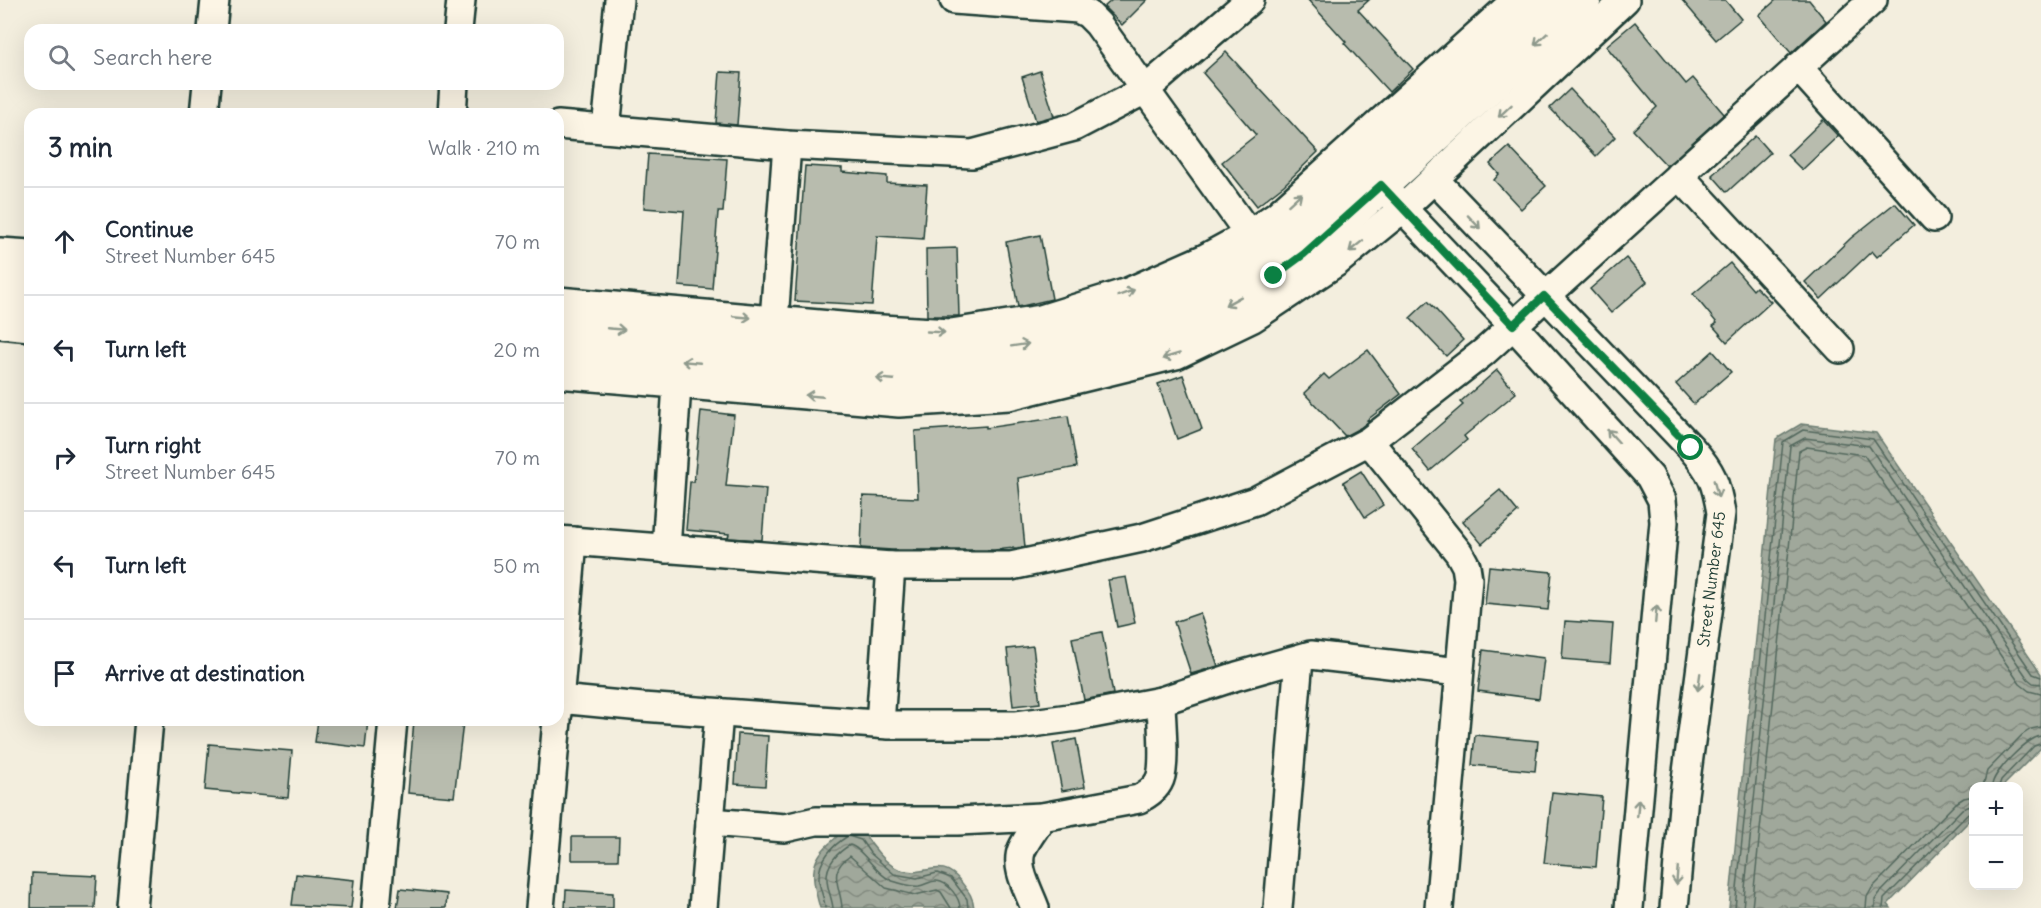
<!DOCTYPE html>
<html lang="en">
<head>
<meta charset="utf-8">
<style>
	body { margin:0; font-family:Delius,sans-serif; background:#f2f2f3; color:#1f2937 }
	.controls { position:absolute; right:18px; bottom:18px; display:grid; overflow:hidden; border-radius:12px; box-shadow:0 6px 24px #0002 }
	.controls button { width:54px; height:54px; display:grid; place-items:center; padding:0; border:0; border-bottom:2px solid #e0e1e3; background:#fff; color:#1f2937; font:30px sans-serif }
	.stop { position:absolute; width:18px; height:18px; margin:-14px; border:4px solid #0b8043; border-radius:50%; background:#fff }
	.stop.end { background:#0b8043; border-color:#fff; box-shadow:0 2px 6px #0008 }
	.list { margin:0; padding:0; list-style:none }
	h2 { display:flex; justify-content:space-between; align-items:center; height:78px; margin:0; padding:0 24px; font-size:26px }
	h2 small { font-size:20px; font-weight:400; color:#747a83 }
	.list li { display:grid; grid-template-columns:39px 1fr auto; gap:18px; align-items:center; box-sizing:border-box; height:108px; padding:0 24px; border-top:2px solid #e0e1e3 }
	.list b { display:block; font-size:22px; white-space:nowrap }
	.list p { margin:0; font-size:20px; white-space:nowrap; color:#747a83 }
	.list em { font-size:20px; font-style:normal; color:#747a83 }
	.icon { flex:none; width:33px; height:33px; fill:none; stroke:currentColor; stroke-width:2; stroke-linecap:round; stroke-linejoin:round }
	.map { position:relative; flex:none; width:2041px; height:908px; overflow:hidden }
	.search { position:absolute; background:#fff; box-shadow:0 6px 24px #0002; left:24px; top:24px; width:540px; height:66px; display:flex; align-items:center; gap:15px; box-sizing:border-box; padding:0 21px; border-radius:18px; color:#747a83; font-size:22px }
	.panel { position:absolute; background:#fff; box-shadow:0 6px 24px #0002; left:24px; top:108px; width:540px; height:618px; border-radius:18px }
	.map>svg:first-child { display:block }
</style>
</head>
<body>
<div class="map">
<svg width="2041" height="908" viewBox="0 0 2041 908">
	<defs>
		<pattern id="water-waves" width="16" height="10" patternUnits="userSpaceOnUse" patternTransform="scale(1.5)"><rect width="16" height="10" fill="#a0a89b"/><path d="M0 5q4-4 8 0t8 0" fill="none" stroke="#828a7f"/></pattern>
	</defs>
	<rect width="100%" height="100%" fill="#f3eede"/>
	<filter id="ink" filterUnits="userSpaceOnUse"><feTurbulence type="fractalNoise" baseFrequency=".0167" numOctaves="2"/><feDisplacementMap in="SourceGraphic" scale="12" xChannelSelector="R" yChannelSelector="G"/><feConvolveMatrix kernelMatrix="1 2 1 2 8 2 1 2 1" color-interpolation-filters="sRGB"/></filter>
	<g filter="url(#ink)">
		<g fill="url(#water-waves)" stroke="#6c7d72" stroke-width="1.5">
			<polygon points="1801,424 1876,433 2041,674 2041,748 2003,786 1974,786 1973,817 1888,904 1891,908 1729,908 1776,439"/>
			<path d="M 847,829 L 865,835 C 872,846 886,864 898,869 C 924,880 940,853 962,883 C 969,892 973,897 974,908 L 820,908 C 808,866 811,856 847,829 Z"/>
		</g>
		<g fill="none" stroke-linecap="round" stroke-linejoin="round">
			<g stroke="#53685d" stroke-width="1.5">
				<polyline points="1983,786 1987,771 2022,735 2031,729 2041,727"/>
				<path d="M 1992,786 C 1992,773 2028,737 2041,736"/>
				<polyline points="1999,786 2001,780 2034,746 2041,744"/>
				<path d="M 825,908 C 825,898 819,889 819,879 C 818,860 833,845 848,836 L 861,840 L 870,853 L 894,874 L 917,878 L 937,873 L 951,878 L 967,899 L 968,908"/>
				<path d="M 833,908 C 832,898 827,889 827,879 C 826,864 838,852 850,845 C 863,848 877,878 896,882 C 903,884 912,887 919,886 C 925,885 932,880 937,881 C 948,882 960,898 960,908"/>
				<path d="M 842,908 C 841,886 826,872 850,856 L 886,888 L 915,895 L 937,890 L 941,892 L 951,908"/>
				<polyline points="1735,908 1783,442 1803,430 1873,439 2033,674 2041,677"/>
				<polyline points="1743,908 1790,446 1805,438 1869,446 2028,679 2033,683 2041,684"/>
				<polyline points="1752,908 1799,451 1807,447 1864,455 2020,684 2029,691 2041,694"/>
				<polyline points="1866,908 1867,897 1872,888 1956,803 1964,798 1974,796"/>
				<polyline points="1875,908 1875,900 1879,894 1962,809 1974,805"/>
				<polyline points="1883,908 1884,899 1967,815 1974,813"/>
			</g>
		</g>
		<g fill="#b8bcae" stroke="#1f3d34" stroke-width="1.5">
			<polygon points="1112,0 1147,0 1122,25 1104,7"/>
			<polygon points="1308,0 1369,0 1358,10 1413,69 1389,92 1344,43 1346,42"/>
			<polygon points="1682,0 1725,0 1741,19 1716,40"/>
			<polygon points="1776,0 1809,0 1826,21 1791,53 1759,15"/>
			<polygon points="1635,22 1686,84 1693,78 1724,114 1667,166 1633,130 1657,107 1606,46"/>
			<polygon points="1226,52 1318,152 1284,185 1257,206 1222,162 1256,135 1203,73"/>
			<polygon points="1040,71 1054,116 1036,121 1022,77"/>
			<polygon points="720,72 741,73 737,125 716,123"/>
			<polygon points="1570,89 1615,137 1596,156 1550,108"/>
			<polygon points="1823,120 1838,136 1802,170 1787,155"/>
			<polygon points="1755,136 1770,153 1727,192 1712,175"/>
			<polygon points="1509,147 1546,186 1521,209 1494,180 1499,174 1490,164"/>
			<polygon points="648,154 727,159 723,212 718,212 712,289 679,286 684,211 644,208"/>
			<polygon points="805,166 842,168 842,172 887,176 887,183 927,185 923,239 877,236 872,305 795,301"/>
			<polygon points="1895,203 1914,225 1877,257 1872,251 1821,299 1805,282 1851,238"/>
			<polygon points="1040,235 1052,299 1018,307 1006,242"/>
			<polygon points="957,248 959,316 927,316 926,249"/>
			<polygon points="1626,258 1647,282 1611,313 1590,289"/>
			<polygon points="1730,263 1753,290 1756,287 1771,302 1727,342 1713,326 1717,323 1693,294"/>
			<polygon points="1428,301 1463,340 1446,356 1410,318"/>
			<polygon points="1368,350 1401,394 1367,420 1369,421 1360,428 1345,436 1304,393 1324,374 1329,379"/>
			<polygon points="1713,351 1731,372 1694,404 1676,384"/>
			<polygon points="1497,370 1516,393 1464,436 1467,440 1430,471 1412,449 1463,405 1460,402"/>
			<polygon points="1183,375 1202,429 1177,439 1158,384"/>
			<polygon points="701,411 734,415 726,486 766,489 762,540 728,538 729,534 686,530 690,482 694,482"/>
			<polygon points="1068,416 1077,467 1018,478 1025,547 994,550 892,550 861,548 863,496 918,498 915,431 986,426 986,428"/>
			<polygon points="1361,471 1383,505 1365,517 1343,482"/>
			<polygon points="1500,490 1518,512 1482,544 1463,521"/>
			<polygon points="1489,566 1552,572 1548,610 1485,604"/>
			<polygon points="1126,577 1135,623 1117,627 1108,580"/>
			<polygon points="1200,613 1218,666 1191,674 1174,622"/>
			<polygon points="1565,621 1613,624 1610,663 1562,659"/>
			<polygon points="1102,632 1113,694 1084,700 1072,638"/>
			<polygon points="1033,646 1040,703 1013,706 1007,649"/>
			<polygon points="1483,650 1544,658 1539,699 1478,691"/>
			<polygon points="318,720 368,720 365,748 315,742"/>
			<polygon points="414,720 463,723 454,797 408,793"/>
			<polygon points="738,734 768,736 765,786 735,784"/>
			<polygon points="1475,735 1538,741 1535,771 1472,765"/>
			<polygon points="1076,739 1085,787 1062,791 1053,744"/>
			<polygon points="209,744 292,751 288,798 205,790"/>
			<polygon points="1552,792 1602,797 1596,867 1544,863"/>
			<polygon points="572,837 619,837 618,860 572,860"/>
			<polygon points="32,873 97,876 95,908 31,908"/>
			<polygon points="296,874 354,880 351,908 292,905"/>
			<polygon points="400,889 447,894 446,908 397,908"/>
			<polygon points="566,890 613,893 613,908 565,908"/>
		</g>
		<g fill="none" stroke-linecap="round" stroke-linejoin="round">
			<g stroke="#1f3d34" stroke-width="32">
				<g id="minor">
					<polyline points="954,0 1078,9 1088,14 1098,24 1249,234"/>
					<polyline points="212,30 215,0"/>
					<polyline points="458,30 461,0"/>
					<polyline points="1798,67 1934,218"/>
					<polyline points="204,114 207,84"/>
					<polyline points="452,114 454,84"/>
					<polyline points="558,125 787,145 972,154 1074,127 1145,90 1250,0"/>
					<polyline points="606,129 619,0"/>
					<polyline points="1679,175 1840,349"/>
					<path d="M 1434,179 L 1691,448 C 1712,472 1716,482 1721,513 L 1684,795 L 1674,908"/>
					<polyline points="1391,196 1513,325 1650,477 1662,500 1664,522 1629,908"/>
					<polyline points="0,252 30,254"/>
					<polyline points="558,301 864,328 951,333 1041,319 1128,292 1203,259 1249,234 1277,215 1516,0"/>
					<polyline points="774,320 787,145"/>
					<polyline points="0,324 30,327"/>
					<polyline points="558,374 899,403 1009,396 1176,355 1253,318 1337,262 1402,209 1625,0"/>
					<polyline points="1369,441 1459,553 1466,566 1468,579 1439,908"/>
					<polyline points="558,540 891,566 1011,566 1142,538 1255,501 1369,441 1484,352 1873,0"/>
					<polyline points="666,549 677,385"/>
					<polyline points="559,699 642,707 889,725 1017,725 1077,717 1161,701 1237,676 1311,655 1459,672"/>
					<polyline points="558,713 573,541"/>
					<polyline points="880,724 891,566"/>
					<polyline points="710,822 785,828 816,821 958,821 1042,817"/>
					<polyline points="132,908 149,720"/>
					<polyline points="376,908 393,720"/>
					<polyline points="540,908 557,720"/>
					<polyline points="703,908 719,713"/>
					<path d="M 1035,908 C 1029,891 1014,867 1022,849 C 1027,838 1036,827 1042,817 L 1139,799 C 1148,794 1156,789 1160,779 C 1166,764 1161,719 1161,701"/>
					<polyline points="1278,908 1299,659"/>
				</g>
			</g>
			<g stroke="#1f3d34" stroke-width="38">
				<g id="major">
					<polyline points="0,274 30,277"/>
					<polyline points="0,303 30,306"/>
					<path d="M 558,324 L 926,353 C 1050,351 1178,314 1279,240 C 1310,216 1338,187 1367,161 C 1427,107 1486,54 1546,0"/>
					<path d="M 558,351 L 941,384 C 1047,380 1152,350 1242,296 C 1303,260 1352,212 1404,165 C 1464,110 1524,55 1584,0"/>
				</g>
			</g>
			<use href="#minor" stroke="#fcf5e5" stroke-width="27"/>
			<use href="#major" stroke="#fcf5e5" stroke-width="33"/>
		</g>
		<defs><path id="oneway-shaft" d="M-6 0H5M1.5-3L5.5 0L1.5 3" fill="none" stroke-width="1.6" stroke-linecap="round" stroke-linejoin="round" transform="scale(1.5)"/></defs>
		<g stroke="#8e998c">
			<use href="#oneway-shaft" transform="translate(1541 39) rotate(138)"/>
			<use href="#oneway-shaft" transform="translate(1505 111) rotate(137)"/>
			<use href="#oneway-shaft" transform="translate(1295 199) rotate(-42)"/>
			<use href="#oneway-shaft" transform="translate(1474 222) rotate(47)"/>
			<use href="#oneway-shaft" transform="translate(1356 246) rotate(141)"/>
			<use href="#oneway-shaft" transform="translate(1126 293) rotate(-20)"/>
			<use href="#oneway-shaft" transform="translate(1233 301) rotate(151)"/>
			<use href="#oneway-shaft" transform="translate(742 317) rotate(5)"/>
			<use href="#oneway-shaft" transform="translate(616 329) rotate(5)"/>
			<use href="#oneway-shaft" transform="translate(936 332) rotate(3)"/>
			<use href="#oneway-shaft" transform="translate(1020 345) rotate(-9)"/>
			<use href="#oneway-shaft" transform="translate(1171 356) rotate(163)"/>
			<use href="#oneway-shaft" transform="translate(691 362) rotate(-175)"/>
			<use href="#oneway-shaft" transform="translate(885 379) rotate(-175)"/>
			<use href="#oneway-shaft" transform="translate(814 396) rotate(-175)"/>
			<use href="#oneway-shaft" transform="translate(1613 436) rotate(-132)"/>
			<use href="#oneway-shaft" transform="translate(1716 489) rotate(75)"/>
			<use href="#oneway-shaft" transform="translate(1656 614) rotate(-85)"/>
			<use href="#oneway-shaft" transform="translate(1699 682) rotate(98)"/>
			<use href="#oneway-shaft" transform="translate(1638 808) rotate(-85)"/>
			<use href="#oneway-shaft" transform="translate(1677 876) rotate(95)"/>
		</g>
	</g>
	<g fill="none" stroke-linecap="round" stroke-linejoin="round" filter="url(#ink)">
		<polyline stroke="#0b8043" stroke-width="8" points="1274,276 1304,254 1381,185 1513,325 1544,296 1691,448"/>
	</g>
	<g text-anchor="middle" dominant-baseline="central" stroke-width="6" stroke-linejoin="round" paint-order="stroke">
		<g font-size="16" fill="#1f3d34" stroke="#fcf5e5">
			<text transform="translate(1711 579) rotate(-83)">Street Number 645</text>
		</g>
	</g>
</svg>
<div class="controls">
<button>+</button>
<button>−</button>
</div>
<div class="stop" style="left:1691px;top:448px"></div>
<div class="stop end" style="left:1274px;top:276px"></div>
<div class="search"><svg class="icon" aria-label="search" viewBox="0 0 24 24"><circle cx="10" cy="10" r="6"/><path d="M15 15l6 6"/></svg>Search here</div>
<section class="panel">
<h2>3 min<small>Walk · 210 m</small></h2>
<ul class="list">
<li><svg class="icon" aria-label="ahead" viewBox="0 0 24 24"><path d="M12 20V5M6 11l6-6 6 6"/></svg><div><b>Continue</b><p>Street Number 645</p></div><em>70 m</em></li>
<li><svg class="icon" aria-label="left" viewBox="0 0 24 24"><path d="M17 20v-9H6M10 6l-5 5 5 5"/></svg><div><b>Turn left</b></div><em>20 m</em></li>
<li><svg class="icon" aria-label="right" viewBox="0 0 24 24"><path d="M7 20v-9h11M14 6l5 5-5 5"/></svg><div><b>Turn right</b><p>Street Number 645</p></div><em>70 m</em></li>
<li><svg class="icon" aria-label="left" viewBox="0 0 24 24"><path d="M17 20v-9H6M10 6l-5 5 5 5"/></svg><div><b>Turn left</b></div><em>50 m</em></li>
<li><svg class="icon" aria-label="arrive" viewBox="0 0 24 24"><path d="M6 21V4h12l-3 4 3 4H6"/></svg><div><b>Arrive at destination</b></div></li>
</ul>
</section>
</div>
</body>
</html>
